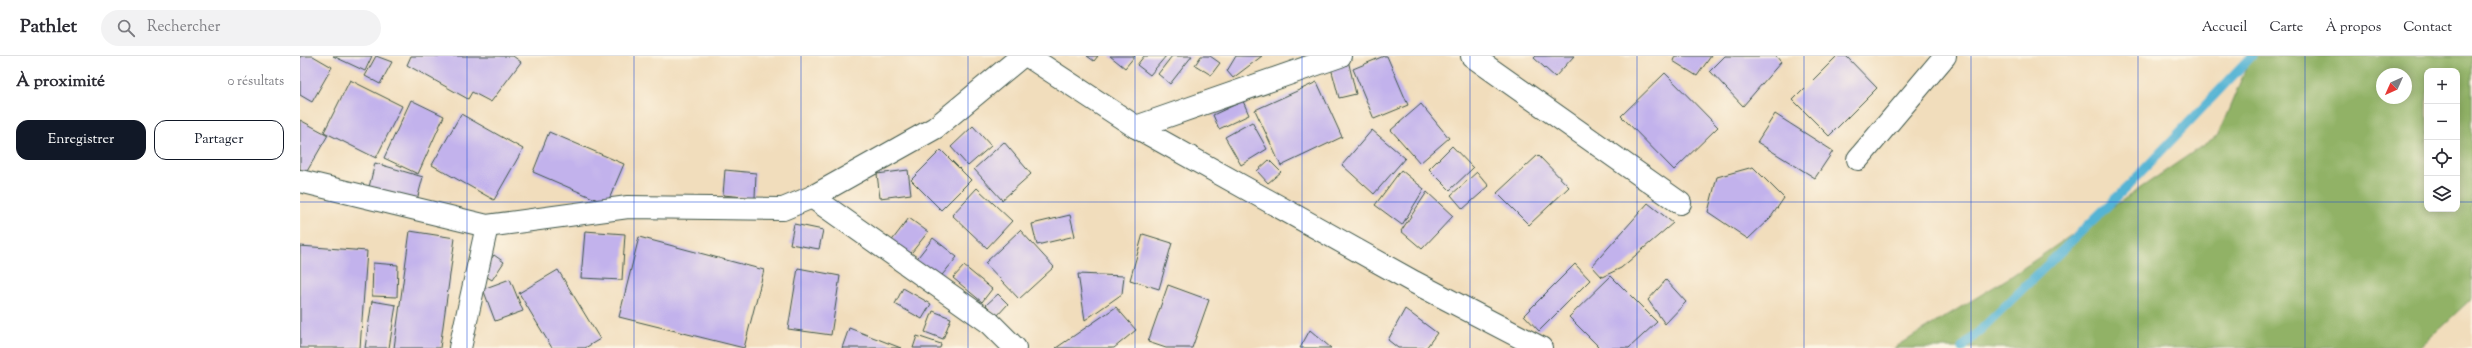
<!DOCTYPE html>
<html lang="fr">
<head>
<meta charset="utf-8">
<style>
	body { margin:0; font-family:"Sorts Mill Goudy",serif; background:#f2f2f3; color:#2b2b33 }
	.controls { position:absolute; right:12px; top:12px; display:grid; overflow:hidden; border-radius:8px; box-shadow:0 2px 10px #0003 }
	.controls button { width:36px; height:36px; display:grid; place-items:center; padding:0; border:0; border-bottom:1px solid #e1e1e2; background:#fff; color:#2b2b33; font:20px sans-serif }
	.compass { position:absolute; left:2076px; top:12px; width:36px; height:36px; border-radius:50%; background:#fff; box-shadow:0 2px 10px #0003; rotate:225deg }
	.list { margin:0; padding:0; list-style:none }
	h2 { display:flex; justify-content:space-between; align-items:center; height:52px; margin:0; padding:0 16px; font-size:17px }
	h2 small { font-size:13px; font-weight:400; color:#7c7c81 }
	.actions { display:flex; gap:8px; padding:12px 16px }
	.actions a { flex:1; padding:9px 0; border:1px solid #111827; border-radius:12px; text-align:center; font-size:14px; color:#111827 }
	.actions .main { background:#111827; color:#fff }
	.icon { flex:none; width:22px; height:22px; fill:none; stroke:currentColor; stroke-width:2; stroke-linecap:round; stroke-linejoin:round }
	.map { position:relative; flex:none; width:2172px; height:292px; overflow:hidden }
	header { display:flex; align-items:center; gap:24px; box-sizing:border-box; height:56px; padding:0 20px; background:#fff; border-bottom:1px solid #e1e1e2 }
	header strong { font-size:19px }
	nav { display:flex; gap:22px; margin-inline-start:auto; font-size:14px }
	.search { width:280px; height:36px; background:#f2f2f3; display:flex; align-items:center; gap:10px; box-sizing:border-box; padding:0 14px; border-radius:22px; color:#7c7c81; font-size:15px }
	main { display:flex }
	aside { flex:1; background:#fff }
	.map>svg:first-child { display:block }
</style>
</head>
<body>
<header>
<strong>Pathlet</strong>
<div class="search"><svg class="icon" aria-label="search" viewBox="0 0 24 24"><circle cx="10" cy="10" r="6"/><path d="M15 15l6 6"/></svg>Rechercher</div>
<nav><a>Accueil</a><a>Carte</a><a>À propos</a><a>Contact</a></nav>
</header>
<main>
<aside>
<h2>À proximité<small>0 résultats</small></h2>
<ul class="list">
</ul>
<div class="actions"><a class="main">Enregistrer</a><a>Partager</a></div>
</aside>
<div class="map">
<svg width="2172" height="292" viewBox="0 0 2172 292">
	<rect width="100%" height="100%" fill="#fcf5e5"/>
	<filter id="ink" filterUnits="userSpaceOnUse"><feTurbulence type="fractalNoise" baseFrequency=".025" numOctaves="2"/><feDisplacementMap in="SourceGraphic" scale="8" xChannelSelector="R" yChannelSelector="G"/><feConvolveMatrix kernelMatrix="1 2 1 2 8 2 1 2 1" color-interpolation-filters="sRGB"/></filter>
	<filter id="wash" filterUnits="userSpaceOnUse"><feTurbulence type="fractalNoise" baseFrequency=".012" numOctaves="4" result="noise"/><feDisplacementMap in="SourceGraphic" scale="16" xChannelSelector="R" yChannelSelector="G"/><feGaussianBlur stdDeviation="0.9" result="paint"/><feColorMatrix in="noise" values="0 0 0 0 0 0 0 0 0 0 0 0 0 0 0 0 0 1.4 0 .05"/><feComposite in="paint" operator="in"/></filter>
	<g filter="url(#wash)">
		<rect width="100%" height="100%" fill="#f1ddbc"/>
		<path fill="#91b266" stroke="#58784d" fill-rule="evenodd" d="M 1951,0 L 2172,0 L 2172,242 L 2119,292 L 1594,292 L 1710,221 L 1918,79 ZM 2127,15 L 2157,15 L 2157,153 L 2127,153 ZM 2082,18 L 2106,18 L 2106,42 L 2082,42 Z"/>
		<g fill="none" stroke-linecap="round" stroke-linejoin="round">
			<polyline stroke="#55b4d4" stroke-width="9" points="1662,292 1829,129 1952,0"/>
		</g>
		<g id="blocks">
			<g fill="#c2b2ec">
				<polygon points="0,0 13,0 32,11 12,46 0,39"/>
				<polygon points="33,0 72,0 65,15"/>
				<polygon points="76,0 92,6 80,28 65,20"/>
				<polygon points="111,0 213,0 221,6 191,46 172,36 168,43 107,9"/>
				<polygon points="787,0 798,0 794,5"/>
				<polygon points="810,0 835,0 825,12"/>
				<polygon points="844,0 866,0 850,19 837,9"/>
				<polygon points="872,0 892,0 870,28 858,18"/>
				<polygon points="901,0 910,0 920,7 911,19 895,9"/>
				<polygon points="936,0 962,0 933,22 927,15"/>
				<polygon points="1084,0 1087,0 1108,49 1074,63 1053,13"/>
				<polygon points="1236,0 1274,0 1255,21 1234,2"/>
				<polygon points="1375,0 1411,0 1397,20 1373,5"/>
				<polygon points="1425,0 1476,0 1481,6 1443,50 1410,15"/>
				<polygon points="1537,0 1546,0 1577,32 1529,80 1493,44"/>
				<polygon points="1048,4 1056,38 1039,42 1030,8"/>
				<polygon points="1365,17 1418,71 1374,114 1321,60"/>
				<polygon points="50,24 102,50 76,102 24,76"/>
				<polygon points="1017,26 1042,81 981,110 955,54"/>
				<polygon points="111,44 144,60 118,118 84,102"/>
				<polygon points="943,45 949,59 919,73 913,59"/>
				<polygon points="1121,48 1149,82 1120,107 1091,74"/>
				<polygon points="161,58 223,93 194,144 132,109"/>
				<polygon points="1475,58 1533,95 1515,122 1457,86"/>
				<polygon points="0,64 28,79 6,117 0,114"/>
				<polygon points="952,66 967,93 941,109 925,81"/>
				<polygon points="673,70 691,90 668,110 651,91"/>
				<polygon points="1072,74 1105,102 1074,138 1042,109"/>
				<polygon points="249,76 324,108 307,148 233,116"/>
				<polygon points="704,86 731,118 702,144 674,113"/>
				<polygon points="1152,90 1173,112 1150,134 1129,113"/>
				<polygon points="641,94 671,124 641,154 611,124"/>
				<polygon points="1238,99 1269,131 1229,169 1197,137"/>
				<polygon points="969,104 981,116 968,127 957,115"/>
				<polygon points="75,107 123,121 117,144 69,131"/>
				<polygon points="1453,111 1484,142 1471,161 1448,183 1408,156 1417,121"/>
				<polygon points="425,114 456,117 455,142 423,139"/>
				<polygon points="608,114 611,138 580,142 577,118"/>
				<polygon points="1101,114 1124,133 1102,169 1075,149"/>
				<polygon points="1177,116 1189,130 1163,153 1151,139"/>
				<polygon points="677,132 712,165 687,192 652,159"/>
				<polygon points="1127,136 1153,160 1122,193 1101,175"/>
				<polygon points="1348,147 1373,167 1321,212 1302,221 1292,210"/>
				<polygon points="770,159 775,180 737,189 732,168"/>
				<polygon points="609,162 628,176 608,201 590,187"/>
				<polygon points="494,168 523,174 519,193 490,188"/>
				<polygon points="720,174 754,211 719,243 685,207"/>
				<polygon points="110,175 155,182 140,292 94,292"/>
				<polygon points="285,175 325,178 322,224 281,222"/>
				<polygon points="843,178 872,187 859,233 830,224"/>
				<polygon points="339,181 464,214 444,292 319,261"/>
				<polygon points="633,182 657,201 638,224 615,205"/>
				<polygon points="0,190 67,195 60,292 0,292"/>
				<polygon points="194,199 204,206 192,224 181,217"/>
				<polygon points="73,207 98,209 97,241 72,240"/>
				<polygon points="1275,208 1290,224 1239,275 1224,259"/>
				<polygon points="664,210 692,233 682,246 653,222"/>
				<polygon points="498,212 540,220 531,279 488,273"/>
				<polygon points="258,214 300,283 285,292 252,292 219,237"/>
				<polygon points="778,218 824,220 822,238 785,264"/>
				<polygon points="1311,220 1357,266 1329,292 1300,292 1269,261"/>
				<polygon points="210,223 223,255 195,265 183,233"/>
				<polygon points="1366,224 1386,246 1365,268 1348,244"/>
				<polygon points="868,229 909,244 892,292 866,292 848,286"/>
				<polygon points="603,232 631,248 622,263 595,248"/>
				<polygon points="698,238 708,248 697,260 686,249"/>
				<polygon points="72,245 96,249 89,292 65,292"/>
				<polygon points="816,251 836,274 814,292 756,292"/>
				<polygon points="1105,253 1137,277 1126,292 1098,292 1088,284"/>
				<polygon points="633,255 651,262 643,283 625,276"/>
				<polygon points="549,272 601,292 542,292"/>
				<polygon points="1010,274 1031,292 1000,292"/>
				<polygon points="617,280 641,288 640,292 613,292"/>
			</g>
		</g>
	</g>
	<g filter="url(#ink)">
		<use href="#blocks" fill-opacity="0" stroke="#3e5548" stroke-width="1"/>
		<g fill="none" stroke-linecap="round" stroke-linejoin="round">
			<g stroke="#3e5548" stroke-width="24">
				<g id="minor">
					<polyline points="728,0 836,71 1114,226 1241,292"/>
					<polyline points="1172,0 1380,147"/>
					<polyline points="836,71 1040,0"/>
					<polyline points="1558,103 1645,0"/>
					<polyline points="0,125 187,170 328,151 483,153 512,141 635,72 722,0"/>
					<polyline points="512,141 690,267 715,292"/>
					<polyline points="160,292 187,170"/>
				</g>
			</g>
			<use href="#minor" stroke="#fff" stroke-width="22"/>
		</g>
	</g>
	<path fill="none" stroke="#1d4ed8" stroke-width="1" stroke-opacity="0.55" d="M 167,0 L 167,292M 334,0 L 334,292M 501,0 L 501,292M 668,0 L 668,292M 835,0 L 835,292M 1002,0 L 1002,292M 1170,0 L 1170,292M 1337,0 L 1337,292M 1504,0 L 1504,292M 1671,0 L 1671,292M 1838,0 L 1838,292M 2005,0 L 2005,292M 0,146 L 2127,146M 2157,146 L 2172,146"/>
</svg>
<div class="controls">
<button>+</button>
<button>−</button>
<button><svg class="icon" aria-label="locate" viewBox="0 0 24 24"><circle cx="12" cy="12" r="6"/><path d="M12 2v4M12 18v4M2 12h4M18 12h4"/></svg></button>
<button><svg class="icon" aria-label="layers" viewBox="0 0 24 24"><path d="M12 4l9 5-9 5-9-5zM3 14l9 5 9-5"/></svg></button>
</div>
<svg class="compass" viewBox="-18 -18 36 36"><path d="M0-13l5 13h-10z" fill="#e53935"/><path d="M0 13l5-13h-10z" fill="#7c7c81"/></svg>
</div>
</main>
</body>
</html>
